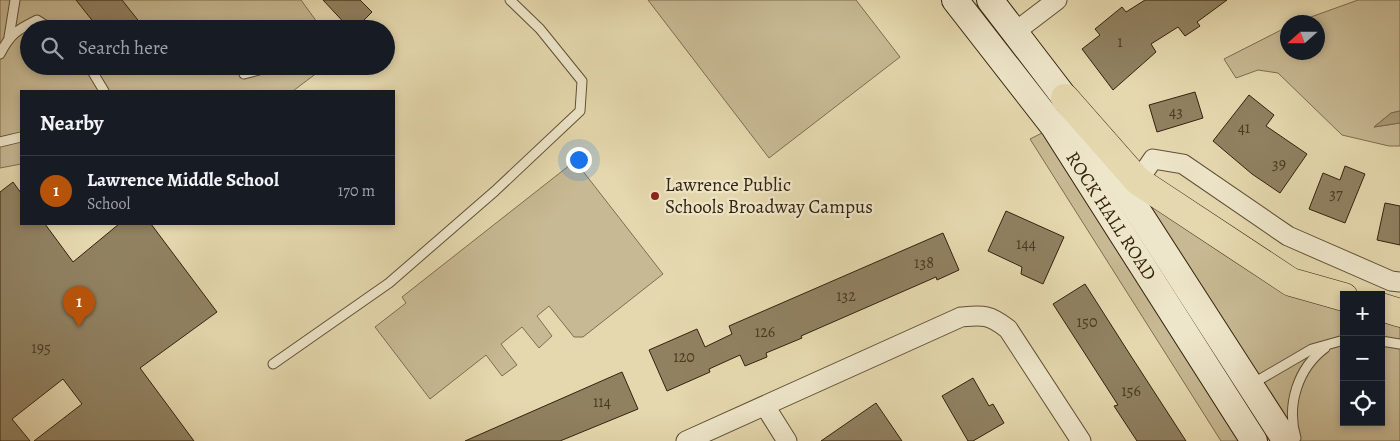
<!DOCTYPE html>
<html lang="en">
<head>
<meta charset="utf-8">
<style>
	body { margin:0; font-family:Alegreya,serif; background:#20242c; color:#f1f3f6 }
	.controls { position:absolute; right:15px; bottom:15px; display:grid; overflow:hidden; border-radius:0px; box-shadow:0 2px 8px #0003 }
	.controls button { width:45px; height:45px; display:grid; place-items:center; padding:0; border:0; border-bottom:1px solid #363941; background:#171b24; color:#f1f3f6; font:25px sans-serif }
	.compass { position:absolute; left:1280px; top:15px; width:45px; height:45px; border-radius:50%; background:#171b24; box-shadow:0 2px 8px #0003; rotate:249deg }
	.you { position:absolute; left:578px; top:159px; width:18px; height:18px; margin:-12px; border:4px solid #fff; border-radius:50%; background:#1a73e8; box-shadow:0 0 0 8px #1a73e833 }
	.badge { display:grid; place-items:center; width:32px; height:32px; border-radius:50%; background:#b45309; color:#fff; font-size:16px; font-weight:700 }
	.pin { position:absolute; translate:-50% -41px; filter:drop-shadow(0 1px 2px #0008) }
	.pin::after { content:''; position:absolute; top:26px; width:18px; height:15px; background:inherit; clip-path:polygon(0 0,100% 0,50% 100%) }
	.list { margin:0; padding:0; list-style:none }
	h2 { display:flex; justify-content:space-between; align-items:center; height:65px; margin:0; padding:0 20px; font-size:21px }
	h2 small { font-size:16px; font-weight:400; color:#9ea1a6 }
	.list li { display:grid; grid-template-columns:32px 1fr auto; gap:15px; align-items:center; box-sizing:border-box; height:70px; padding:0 20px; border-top:1px solid #363941 }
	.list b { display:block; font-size:19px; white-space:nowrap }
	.list p { margin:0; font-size:16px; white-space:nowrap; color:#9ea1a6 }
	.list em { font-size:16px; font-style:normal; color:#9ea1a6 }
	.icon { flex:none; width:28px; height:28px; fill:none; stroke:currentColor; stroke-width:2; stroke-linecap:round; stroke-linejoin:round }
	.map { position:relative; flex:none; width:1400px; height:441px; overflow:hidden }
	.search { position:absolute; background:#171b24; box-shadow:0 2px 8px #0003; left:20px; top:20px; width:375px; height:55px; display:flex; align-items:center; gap:12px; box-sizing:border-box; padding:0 18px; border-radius:28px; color:#9ea1a6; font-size:19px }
	.panel { position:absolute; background:#171b24; box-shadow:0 2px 8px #0003; left:20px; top:90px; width:375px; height:135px; border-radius:0px }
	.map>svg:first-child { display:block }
</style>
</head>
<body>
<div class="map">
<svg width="1400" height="441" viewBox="0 0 1400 441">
	<rect width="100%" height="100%" fill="#e5d8ae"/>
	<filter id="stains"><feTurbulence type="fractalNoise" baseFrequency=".004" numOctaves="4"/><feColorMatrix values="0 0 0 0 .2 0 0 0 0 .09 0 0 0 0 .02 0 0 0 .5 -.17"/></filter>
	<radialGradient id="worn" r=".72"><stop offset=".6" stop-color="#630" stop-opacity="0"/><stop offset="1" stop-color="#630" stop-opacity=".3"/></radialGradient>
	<g fill="#c7b993" stroke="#7d6e50">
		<polygon points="0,0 301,0 322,29 29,29 29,66 326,66 293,91 21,91 21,164 0,168"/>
		<polygon points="648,0 856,0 900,57 769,158"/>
		<polygon points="1358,0 1400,0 1400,111 1391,113 1374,127 1400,123 1400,146 1389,146 1342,135 1278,73 1258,70 1236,78 1224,59 1287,27 1288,52 1318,52 1318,22 1297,22"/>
		<polygon points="1050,129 1250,441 1221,441 1030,139"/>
		<polygon points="1102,156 1290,277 1344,295 1344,422 1381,422 1381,304 1400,310 1400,441 1290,441"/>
		<polygon points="575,161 663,274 583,337 574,337 549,306 537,316 552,336 539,348 522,327 501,344 517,365 502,376 486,355 430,399 375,327 406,303 402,297"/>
	</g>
	<polygon fill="#a89a77" stroke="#796a4d" points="1400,111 1400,123 1374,127 1391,113"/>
	<g fill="#908161" stroke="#33220d">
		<polygon points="76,0 122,0 145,29 99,29"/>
		<polygon points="323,0 360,0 372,12 355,29 350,29"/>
		<polygon points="1145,0 1227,0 1197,22 1200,26 1185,36 1178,27 1151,44 1156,52 1113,90 1082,49 1100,35 1095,29 1122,7 1126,12"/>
		<polygon points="1195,92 1203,118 1157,132 1149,105"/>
		<polygon points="1249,95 1274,115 1266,126 1307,154 1280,193 1252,174 1213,141"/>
		<polygon points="1345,166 1365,174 1345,223 1309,209 1323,173 1340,180"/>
		<polygon points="13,182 21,193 21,224 45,224 73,262 119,224 151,224 217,312 140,368 194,441 34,441 82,404 63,379 12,419 30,441 0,441 0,192"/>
		<polygon points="1385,203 1400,206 1400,245 1377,240"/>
		<polygon points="1006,211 1064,237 1043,284 1021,274 1022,267 988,251"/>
		<polygon points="943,233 959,270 937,280 936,277 801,336 802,338 766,353 767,357 745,366 740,355 709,369 710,372 667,391 649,350 697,329 705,347 732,334 729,326"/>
		<polygon points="1085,284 1129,353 1186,441 1137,441 1114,406 1118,405 1053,304"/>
		<polygon points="622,372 638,409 560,441 465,441"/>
		<polygon points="973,378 989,406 993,404 1004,423 973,441 968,441 942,396"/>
		<polygon points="876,403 902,441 821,441"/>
	</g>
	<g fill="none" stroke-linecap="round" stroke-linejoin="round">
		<g stroke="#605035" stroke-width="11">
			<g id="lane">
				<polyline points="9,37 15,0"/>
				<path d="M 0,54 C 10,34 17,30 37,20 L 51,29"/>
				<polyline points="89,66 104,91"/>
				<polyline points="244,74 274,66"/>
				<polyline points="0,142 21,137"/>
				<polyline points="1381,341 1400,344"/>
				<polyline points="273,364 389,283 495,191 580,111 582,81 540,29 510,0"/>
				<polyline points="1252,384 1312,349 1344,340"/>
				<path d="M 1296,438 C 1286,405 1298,368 1325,348"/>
			</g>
		</g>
		<g stroke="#605035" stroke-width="21">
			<g id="street">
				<polyline points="1015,32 1057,0"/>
				<polyline points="1138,181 1153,159 1183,164 1288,236 1391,281 1400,282"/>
				<polyline points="765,406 787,441"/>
				<path d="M 686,441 L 961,317 C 983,315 989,314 1008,329 L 1081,441"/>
			</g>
		</g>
		<g stroke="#33220d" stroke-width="28">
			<g id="secondary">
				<polyline points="955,0 1054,127 1254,441"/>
				<polyline points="990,0 1065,98 1286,441"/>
			</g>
		</g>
		<g stroke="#33220d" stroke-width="29">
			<g id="highway">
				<polyline points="1065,98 1138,181 1291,282 1344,297"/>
				<polyline points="1381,307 1400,313"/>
			</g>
		</g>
		<use href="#lane" stroke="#eee6ca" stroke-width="9"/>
		<use href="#street" stroke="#eee6ca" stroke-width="19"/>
		<use href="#secondary" stroke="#eee6ca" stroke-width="26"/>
		<use href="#highway" stroke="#e5d8ae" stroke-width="28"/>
	</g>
	<circle fill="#8f2418" stroke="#eee6ca" stroke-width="2" cx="655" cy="196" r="5"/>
	<g text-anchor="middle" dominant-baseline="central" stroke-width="4.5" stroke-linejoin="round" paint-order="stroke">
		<g font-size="16" fill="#4a3a22">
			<text x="1120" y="42">1</text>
			<text x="1176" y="112">43</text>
			<text x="1244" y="128">41</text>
			<text x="1279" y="164">39</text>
			<text x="1336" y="194">37</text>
			<text x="1026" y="244">144</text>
			<text x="924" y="263">138</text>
			<text x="846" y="296">132</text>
			<text x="1087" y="322">150</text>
			<text x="765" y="332">126</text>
			<text x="41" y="348">195</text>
			<text x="684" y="357">120</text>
			<text x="1131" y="391">156</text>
			<text x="602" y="402">114</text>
		</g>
		<g font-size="19" fill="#33220d" stroke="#eee6ca" text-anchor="start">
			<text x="665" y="185">Lawrence Public<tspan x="665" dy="22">Schools Broadway Campus</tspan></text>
		</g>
		<g font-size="19" fill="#33220d" stroke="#eee6ca">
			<text transform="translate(1111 216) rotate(57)">ROCK HALL ROAD</text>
		</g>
	</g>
	<rect width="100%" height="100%" filter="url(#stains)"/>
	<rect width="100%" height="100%" fill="url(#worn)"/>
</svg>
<div class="controls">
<button>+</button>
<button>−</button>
<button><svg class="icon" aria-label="locate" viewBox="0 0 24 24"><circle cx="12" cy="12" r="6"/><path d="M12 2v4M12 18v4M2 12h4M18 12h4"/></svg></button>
</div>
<svg class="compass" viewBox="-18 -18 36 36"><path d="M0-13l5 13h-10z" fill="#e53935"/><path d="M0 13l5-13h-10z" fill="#9ea1a6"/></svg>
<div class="you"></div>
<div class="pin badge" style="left:79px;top:327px">1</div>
<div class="search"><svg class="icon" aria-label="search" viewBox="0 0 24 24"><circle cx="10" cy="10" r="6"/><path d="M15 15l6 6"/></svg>Search here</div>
<section class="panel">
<h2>Nearby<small></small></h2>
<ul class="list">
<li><span class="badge">1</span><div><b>Lawrence Middle School</b><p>School</p></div><em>170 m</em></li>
</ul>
</section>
</div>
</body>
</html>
